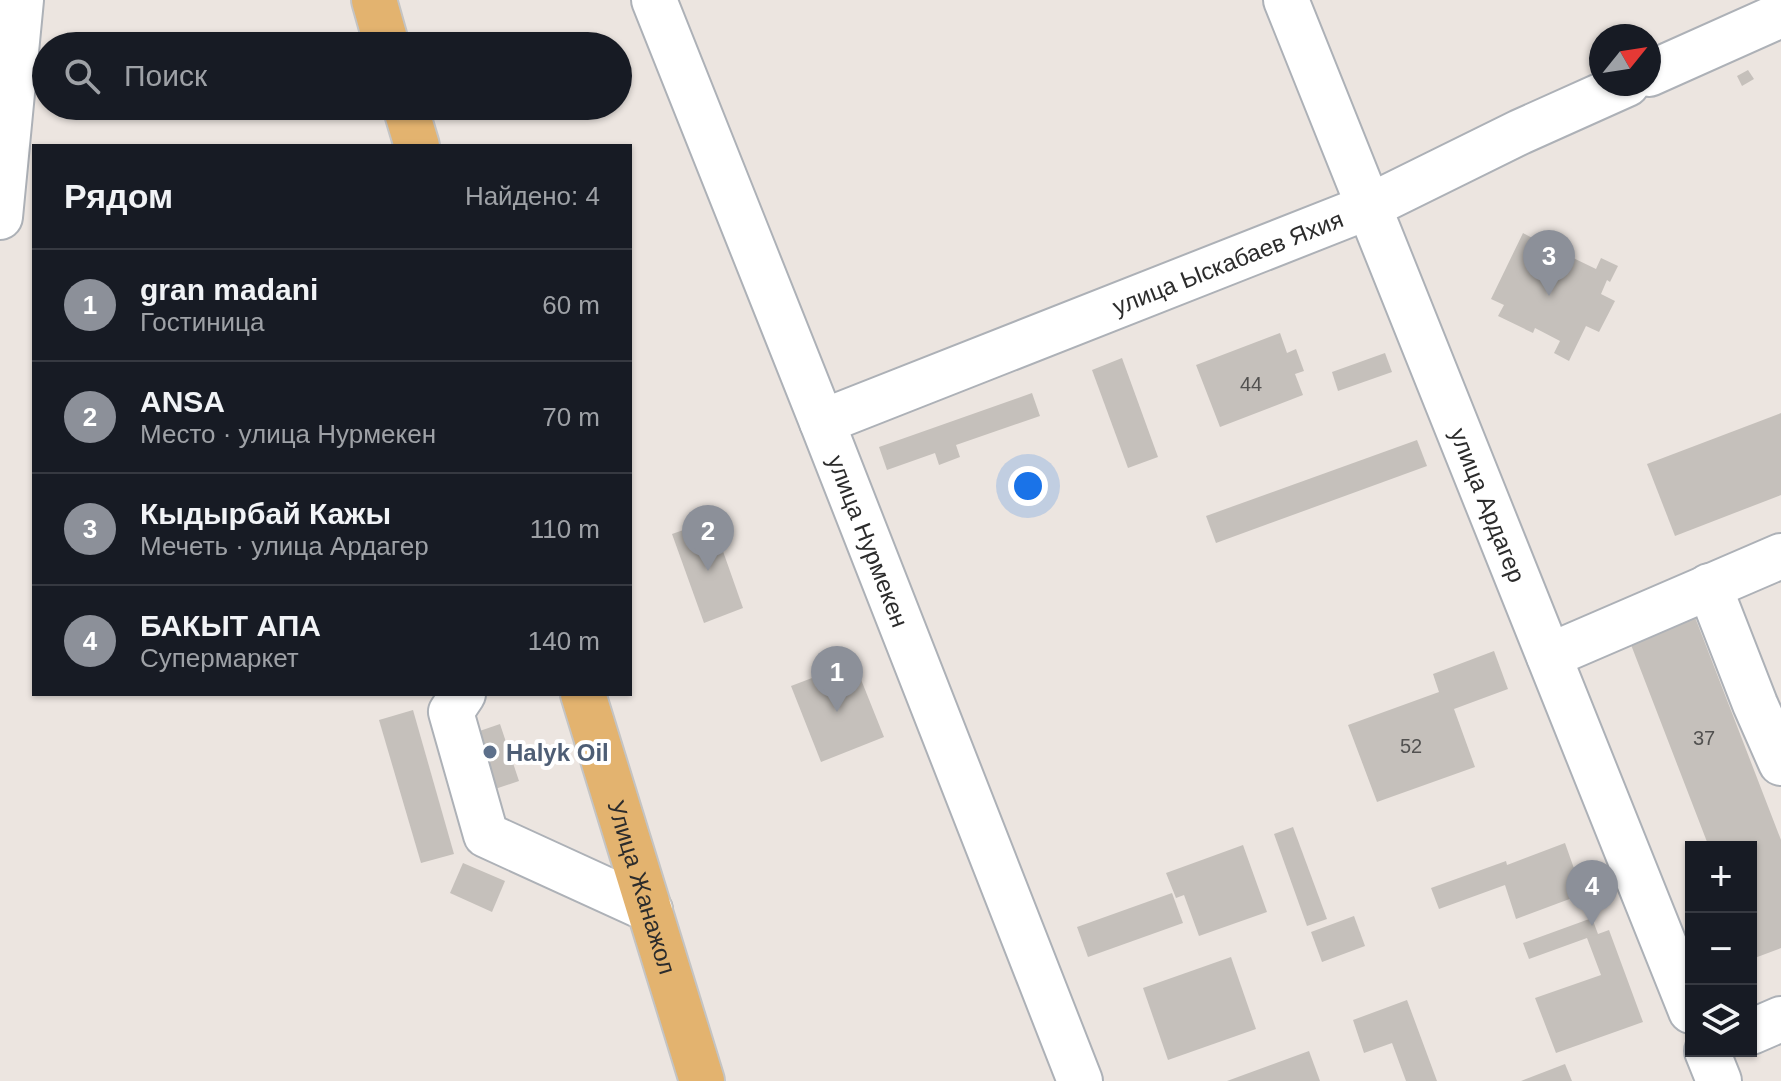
<!DOCTYPE html>
<html lang="ru">
<head>
<meta charset="utf-8">
<style>
	body { margin:0; font-family:Helvetica,sans-serif; background:#20242c; color:#f1f3f6 }
	.controls { position:absolute; right:24px; bottom:24px; display:grid; overflow:hidden; border-radius:0px; box-shadow:0 2px 6px #0004 }
	.controls button { width:72px; height:72px; display:grid; place-items:center; padding:0; border:0; border-bottom:2px solid #363941; background:#171b24; color:#f1f3f6; font:40px sans-serif }
	.compass { position:absolute; left:1589px; top:24px; width:72px; height:72px; border-radius:50%; background:#171b24; box-shadow:0 2px 6px #0004; rotate:60deg }
	.you { position:absolute; left:1028px; top:486px; width:28px; height:28px; margin:-20px; border:6px solid #fff; border-radius:50%; background:#1a73e8; box-shadow:0 0 0 12px #1a73e833 }
	.badge { display:grid; place-items:center; width:52px; height:52px; border-radius:50%; background:#8c9099; color:#fff; font-size:26px; font-weight:700 }
	.pin { position:absolute; translate:-50% -66px; filter:drop-shadow(0 2px 4px #0008) }
	.pin::after { content:''; position:absolute; top:42px; width:28px; height:24px; background:inherit; clip-path:polygon(0 0,100% 0,50% 100%) }
	.list { margin:0; padding:0; list-style:none }
	h2 { display:flex; justify-content:space-between; align-items:center; height:104px; margin:0; padding:0 32px; font-size:34px }
	h2 small { font-size:26px; font-weight:400; color:#9ea1a6 }
	.list li { display:grid; grid-template-columns:52px 1fr auto; gap:24px; align-items:center; box-sizing:border-box; height:112px; padding:0 32px; border-top:2px solid #363941 }
	.list b { display:block; font-size:30px; white-space:nowrap }
	.list p { margin:0; font-size:26px; white-space:nowrap; color:#9ea1a6 }
	.list em { font-size:26px; font-style:normal; color:#9ea1a6 }
	.icon { flex:none; width:44px; height:44px; fill:none; stroke:currentColor; stroke-width:2; stroke-linecap:round; stroke-linejoin:round }
	.map { position:relative; flex:none; width:1781px; height:1081px; overflow:hidden }
	.search { position:absolute; background:#171b24; box-shadow:0 2px 6px #0004; left:32px; top:32px; width:600px; height:88px; display:flex; align-items:center; gap:20px; box-sizing:border-box; padding:0 28px; border-radius:44px; color:#9ea1a6; font-size:30px }
	.panel { position:absolute; background:#171b24; box-shadow:0 2px 6px #0004; left:32px; top:144px; width:600px; height:552px; border-radius:0px }
	.map>svg:first-child { display:block }
</style>
</head>
<body>
<div class="map">
<svg width="1781" height="1081" viewBox="0 0 1781 1081">
	<rect width="100%" height="100%" fill="#ece5e0"/>
	<g fill="#c5c0bb">
		<polygon points="1748,70 1754,79 1742,86 1737,76"/>
		<polygon points="1523,233 1543,244 1546,237 1571,249 1567,255 1596,269 1601,258 1618,266 1610,282 1607,280 1601,294 1615,301 1599,332 1586,326 1569,361 1554,353 1560,341 1535,328 1533,333 1498,316 1504,305 1491,299"/>
		<polygon points="1280,333 1287,353 1296,349 1304,371 1295,374 1303,395 1220,427 1196,365"/>
		<polygon points="1385,353 1392,372 1338,391 1332,372"/>
		<polygon points="1122,358 1158,457 1128,468 1092,370"/>
		<polygon points="1032,393 1040,416 956,445 960,457 939,465 935,453 887,470 879,447"/>
		<polygon points="1781,413 1781,495 1675,536 1647,464"/>
		<polygon points="1417,440 1427,466 1216,543 1206,516"/>
		<polygon points="712,520 743,608 704,623 672,534"/>
		<polygon points="1693,612 1781,840 1781,948 1752,959 1751,847 1709,847 1628,637"/>
		<polygon points="1494,651 1508,689 1454,709 1475,767 1377,802 1348,725 1439,692 1433,674"/>
		<polygon points="854,662 884,737 821,762 791,686"/>
		<polygon points="413,710 454,854 421,863 379,720"/>
		<polygon points="500,724 519,781 486,792 468,735"/>
		<polygon points="1293,827 1327,919 1307,926 1274,834"/>
		<polygon points="1565,843 1583,894 1516,919 1505,885 1439,909 1431,888 1506,861 1507,865"/>
		<polygon points="1243,845 1267,912 1199,936 1184,895 1176,898 1166,873"/>
		<polygon points="463,863 505,881 492,912 450,893"/>
		<polygon points="1172,893 1183,923 1088,957 1077,927"/>
		<polygon points="1354,916 1365,946 1322,962 1311,932"/>
		<polygon points="1592,918 1598,934 1609,930 1643,1022 1556,1053 1535,998 1601,975 1587,938 1529,959 1523,943"/>
		<polygon points="1231,957 1256,1029 1168,1060 1143,988"/>
		<polygon points="1407,1000 1437,1081 1406,1081 1392,1043 1364,1053 1353,1020"/>
		<polygon points="1309,1051 1320,1081 1227,1081"/>
		<polygon points="1565,1064 1572,1081 1521,1081"/>
	</g>
	<g fill="none" stroke-linecap="round" stroke-linejoin="round">
		<g stroke="#adb1b7" stroke-width="48">
			<g id="minor">
				<path id="s1" d="M 654,0 L 822,422 L 1080,1081"/>
				<path id="s2" d="M 1286,0 L 1691,1011"/>
				<polyline points="1649,74 1781,15"/>
				<polyline points="0,217 21,0"/>
				<path id="s3" d="M 822,422 L 1368,207 L 1520,132 L 1627,84"/>
				<polyline points="1709,586 1755,704 1781,763"/>
				<polyline points="1549,656 1781,556"/>
				<polyline points="463,694 451,712 486,835 650,910"/>
				<polyline points="1751,1032 1781,1019"/>
				<polyline points="1707,1051 1719,1081"/>
			</g>
		</g>
		<g stroke="#c4c4c4" stroke-width="48">
			<g id="major">
				<polyline points="374,0 387,46"/>
				<polyline points="405,106 417,146"/>
				<path id="s4" d="M 583,694 L 702,1081"/>
			</g>
		</g>
		<use href="#minor" stroke="#fff" stroke-width="44"/>
		<use href="#major" stroke="#e3b36f" stroke-width="44"/>
	</g>
	<circle fill="#5c6f8a" stroke="#fff" stroke-width="3" cx="490" cy="752" r="8"/>
	<g text-anchor="middle" dominant-baseline="central" stroke-width="8" stroke-linejoin="round" paint-order="stroke">
		<g font-size="20" fill="#525150">
			<text x="1251" y="384">44</text>
			<text x="1704" y="738">37</text>
			<text x="1411" y="746">52</text>
		</g>
		<g font-size="24" fill="#2c2c2c" stroke="#fff">
			<text stroke="none"><textPath href="#s3" startOffset="436">улица Ыскабаев Яхия</textPath></text>
			<text stroke="none"><textPath href="#s2" startOffset="544">улица Ардагер</textPath></text>
			<text stroke="none"><textPath href="#s1" startOffset="582">улица Нурмекен</textPath></text>
			<text stroke="none"><textPath href="#s4" startOffset="202">Улица Жанажол</textPath></text>
		</g>
		<g font-size="24" font-weight="bold" fill="#4e5e75" stroke="#fff" text-anchor="start">
			<text x="506" y="752">Halyk Oil</text>
		</g>
	</g>
</svg>
<div class="controls">
<button>+</button>
<button>−</button>
<button><svg class="icon" aria-label="layers" viewBox="0 0 24 24"><path d="M12 4l9 5-9 5-9-5zM3 14l9 5 9-5"/></svg></button>
</div>
<svg class="compass" viewBox="-18 -18 36 36"><path d="M0-13l5 13h-10z" fill="#e53935"/><path d="M0 13l5-13h-10z" fill="#9ea1a6"/></svg>
<div class="you"></div>
<div class="pin badge" style="left:837px;top:712px">1</div>
<div class="pin badge" style="left:708px;top:571px">2</div>
<div class="pin badge" style="left:1549px;top:296px">3</div>
<div class="pin badge" style="left:1592px;top:926px">4</div>
<div class="search"><svg class="icon" aria-label="search" viewBox="0 0 24 24"><circle cx="10" cy="10" r="6"/><path d="M15 15l6 6"/></svg>Поиск</div>
<section class="panel">
<h2>Рядом<small>Найдено: 4</small></h2>
<ul class="list">
<li><span class="badge">1</span><div><b>gran madani</b><p>Гостиница</p></div><em>60 m</em></li>
<li><span class="badge">2</span><div><b>ANSA</b><p>Место · улица Нурмекен</p></div><em>70 m</em></li>
<li><span class="badge">3</span><div><b>Кыдырбай Кажы</b><p>Мечеть · улица Ардагер</p></div><em>110 m</em></li>
<li><span class="badge">4</span><div><b>БАКЫТ АПА</b><p>Супермаркет</p></div><em>140 m</em></li>
</ul>
</section>
</div>
</body>
</html>
